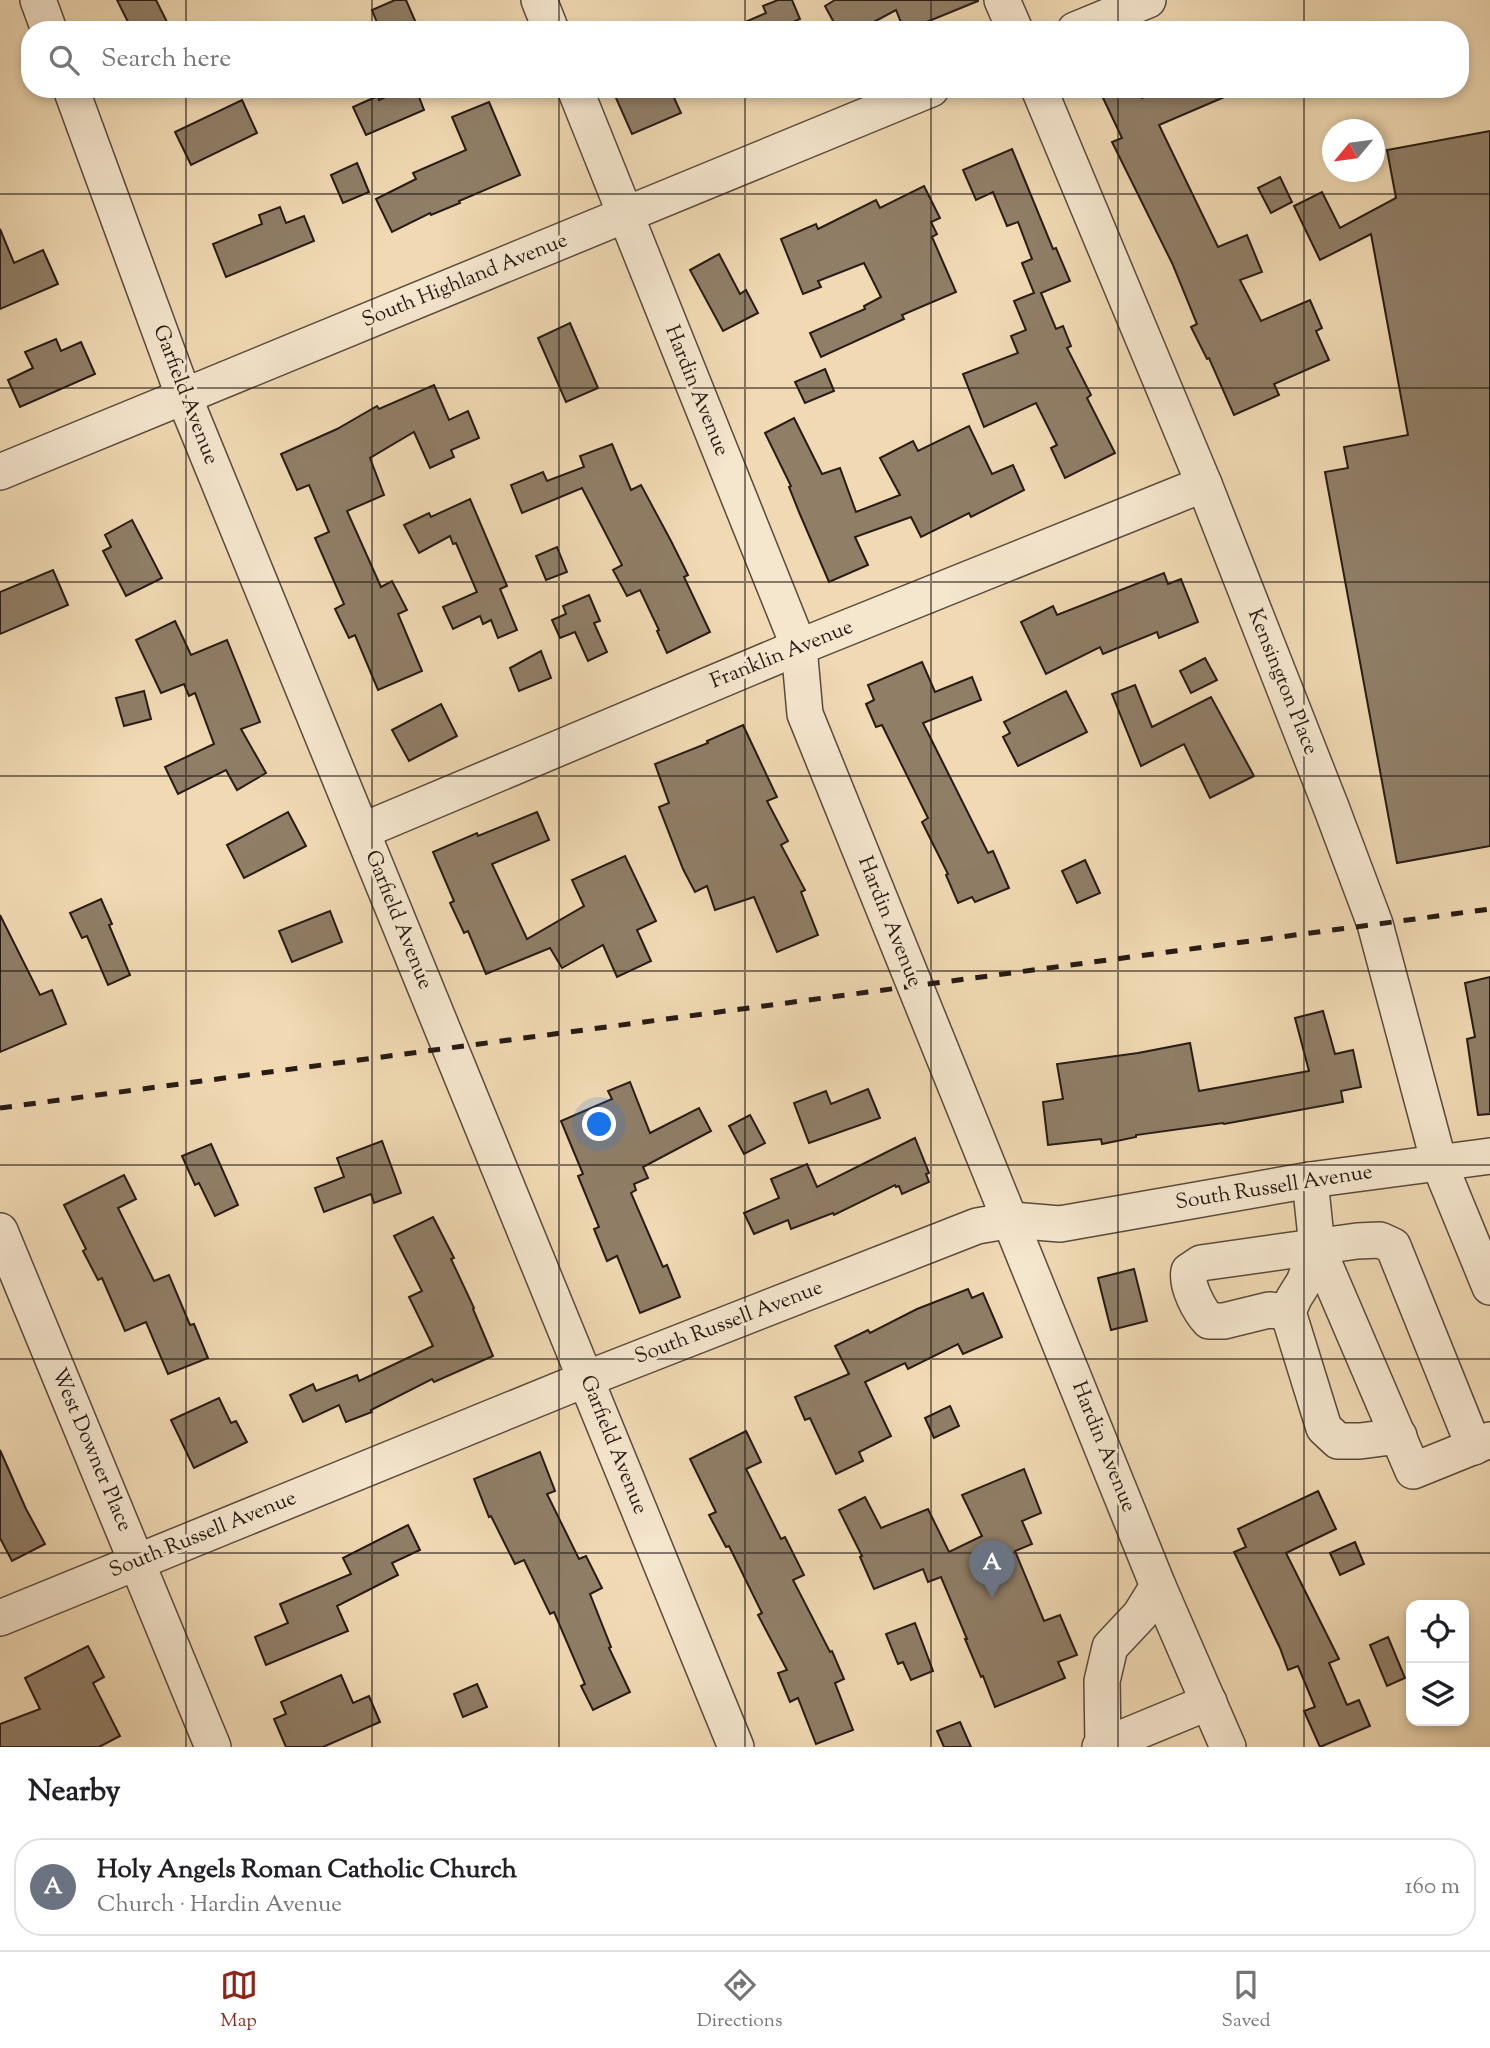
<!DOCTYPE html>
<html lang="en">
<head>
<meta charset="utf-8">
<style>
	body { margin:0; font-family:"Sorts Mill Goudy",serif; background:#f2f2f2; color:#202124 }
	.controls { position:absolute; right:21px; bottom:21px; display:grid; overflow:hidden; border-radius:14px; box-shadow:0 4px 10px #0003 }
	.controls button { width:63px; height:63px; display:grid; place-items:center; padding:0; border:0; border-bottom:2px solid #e0e0e0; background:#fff; color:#202124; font:35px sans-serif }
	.compass { position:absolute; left:1322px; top:119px; width:63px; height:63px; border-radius:50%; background:#fff; box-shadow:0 4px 10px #0003; rotate:241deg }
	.you { position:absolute; left:600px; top:1125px; width:24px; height:24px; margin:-18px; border:5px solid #fff; border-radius:50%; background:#1a73e8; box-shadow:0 0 0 10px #1a73e833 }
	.badge { display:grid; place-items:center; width:46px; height:46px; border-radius:50%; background:#8f2418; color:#fff; font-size:23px; font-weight:700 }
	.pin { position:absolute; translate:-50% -58px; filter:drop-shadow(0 2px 4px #0008) }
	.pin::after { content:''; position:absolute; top:37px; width:24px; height:21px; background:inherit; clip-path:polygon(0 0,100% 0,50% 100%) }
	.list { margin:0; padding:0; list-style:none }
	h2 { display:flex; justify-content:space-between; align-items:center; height:91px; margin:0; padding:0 28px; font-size:30px }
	h2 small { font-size:23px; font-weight:400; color:#757577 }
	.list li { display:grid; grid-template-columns:46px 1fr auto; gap:21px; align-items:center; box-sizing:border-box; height:98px; margin:0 14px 14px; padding:0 14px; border:2px solid #e0e0e0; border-radius:28px }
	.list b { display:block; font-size:26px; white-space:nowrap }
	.list p { margin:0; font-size:23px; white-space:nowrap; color:#757577 }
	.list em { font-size:23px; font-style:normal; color:#757577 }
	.icon { flex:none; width:38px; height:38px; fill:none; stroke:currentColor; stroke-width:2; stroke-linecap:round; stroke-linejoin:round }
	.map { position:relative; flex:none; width:1490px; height:1747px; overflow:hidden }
	.search { position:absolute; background:#fff; box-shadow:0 4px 10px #0003; left:21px; right:21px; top:21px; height:77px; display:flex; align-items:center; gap:18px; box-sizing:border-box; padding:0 24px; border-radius:28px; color:#757577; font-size:26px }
	.sheet { height:203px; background:#fff }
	nav { display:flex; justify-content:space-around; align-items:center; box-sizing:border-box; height:98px; border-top:2px solid #e0e0e0; background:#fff; font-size:19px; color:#757577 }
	nav a { display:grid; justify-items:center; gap:4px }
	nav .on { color:#8f2418 }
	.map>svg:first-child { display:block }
</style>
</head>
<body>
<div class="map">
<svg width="1490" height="1747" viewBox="0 0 1490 1747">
	<rect width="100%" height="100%" fill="#f0d9b3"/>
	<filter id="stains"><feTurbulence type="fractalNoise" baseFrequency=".00286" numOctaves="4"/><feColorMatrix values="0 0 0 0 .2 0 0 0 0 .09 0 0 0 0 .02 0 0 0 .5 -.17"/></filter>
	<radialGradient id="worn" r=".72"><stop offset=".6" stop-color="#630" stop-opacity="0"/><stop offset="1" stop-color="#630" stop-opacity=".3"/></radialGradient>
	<g fill="#907e67" stroke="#271b15" stroke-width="2">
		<polygon points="117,0 156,0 171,30 132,30"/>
		<polygon points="395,0 406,0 419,30 380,30 372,10"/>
		<polygon points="778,0 792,0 800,19 786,25 788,30 727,30 766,13 763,6"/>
		<polygon points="835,0 978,0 978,1 907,30 904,30 896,10 859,30 838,30 825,6"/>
		<polygon points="403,89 416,89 424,110 366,135 353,107 378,96 379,100"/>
		<polygon points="612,89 670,89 681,113 632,134"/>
		<polygon points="1121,89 1138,89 1142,98 1162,89 1243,89 1159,125 1218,247 1247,235 1262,272 1240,280 1261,321 1310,300 1322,328 1316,331 1329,360 1274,384 1279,395 1234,415 1209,358 1207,359 1191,327 1197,324 1173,265 1112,142 1122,138 1103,98"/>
		<polygon points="242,100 257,133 191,165 175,132"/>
		<polygon points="489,102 520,175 459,201 460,203 431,215 430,213 392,232 376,199 416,179 413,173 466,150 452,117"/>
		<polygon points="1490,131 1490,846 1397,863 1325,472 1348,468 1344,447 1408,435 1371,234 1320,260 1294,206 1322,192 1340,228 1396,198 1387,150"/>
		<polygon points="1012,149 1053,249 1056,248 1070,281 1041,293 1056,329 1063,326 1071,346 1067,348 1091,395 1087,398 1115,453 1065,478 1051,448 1057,445 1036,403 984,427 963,374 1018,353 1011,336 1026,330 1014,301 1034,293 1022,263 1032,259 1018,222 1007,226 993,192 976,200 963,170"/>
		<polygon points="357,163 369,192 343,203 331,175"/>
		<polygon points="1280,177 1292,202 1271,213 1258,188"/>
		<polygon points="924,186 940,218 931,222 937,234 932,237 956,292 902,315 904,319 821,357 810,333 865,309 864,306 881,297 864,263 818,281 821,287 803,294 781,239 816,224 818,229 876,200 880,208"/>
		<polygon points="280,207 286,223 304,216 314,241 226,277 213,244 262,224 259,215"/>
		<polygon points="0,229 14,263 43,250 58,284 0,309"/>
		<polygon points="719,254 740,294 746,290 758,313 723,331 690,270"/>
		<polygon points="570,323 598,388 566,402 538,338"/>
		<polygon points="56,339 61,351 81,342 95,374 20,407 8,380 33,368 25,352"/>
		<polygon points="825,369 834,391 805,403 795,382"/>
		<polygon points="434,385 449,420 468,411 479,438 451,450 454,457 430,468 414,432 370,458 384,495 347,511 381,587 392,581 407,610 398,614 422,671 378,690 355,635 349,638 335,609 344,604 315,538 329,532 309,485 297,490 281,454 337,429 377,406 379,409"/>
		<polygon points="794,418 822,474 840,468 856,512 900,495 880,458 913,441 918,451 969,426 992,474 1013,465 1024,490 971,517 969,513 921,537 911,517 855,537 868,565 829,582 799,512 789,487 791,486 765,433"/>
		<polygon points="612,444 631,490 641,485 671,541 688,575 684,577 710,632 667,653 657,631 659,630 640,590 627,596 613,570 622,565 582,488 522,513 511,485 543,472 547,481 584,467 580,456"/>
		<polygon points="470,499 507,586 500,589 517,630 498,638 491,620 483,624 480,616 453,629 443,607 477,592 456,543 453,544 450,536 419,553 404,525 429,513 431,517"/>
		<polygon points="132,520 162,578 126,596 103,551 111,547 105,535"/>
		<polygon points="557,547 567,572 546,580 536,556"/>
		<polygon points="53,570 68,605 0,634 0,592"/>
		<polygon points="1164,573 1168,584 1181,579 1198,622 1159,638 1157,632 1103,654 1100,647 1046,674 1021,622 1053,606 1057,615"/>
		<polygon points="589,595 600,621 594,623 607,652 588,661 575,632 560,638 552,620 566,614 563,606"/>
		<polygon points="175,621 191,655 227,640 260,722 241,729 266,773 237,790 226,770 178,794 165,767 214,744 195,693 189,696 184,684 161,693 136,640"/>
		<polygon points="541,651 551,678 519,691 510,668"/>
		<polygon points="1205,658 1217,680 1191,693 1180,671"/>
		<polygon points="922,662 935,692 972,677 981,700 923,723 988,853 993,851 1009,888 975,902 972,897 958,903 946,875 948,874 922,822 928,818 882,725 876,727 866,704 874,700 868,685"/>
		<polygon points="1135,685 1152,727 1211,697 1254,776 1210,798 1184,744 1141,766 1112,694"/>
		<polygon points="144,691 151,719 124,726 116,698"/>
		<polygon points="1066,691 1087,732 1018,766 1003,737 1010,733 1004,722"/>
		<polygon points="441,704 457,736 409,761 392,730"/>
		<polygon points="743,725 777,797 767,801 788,841 781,845 805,890 801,892 818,935 777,952 754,897 715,910 707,886 695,892 683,869 659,807 669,803 655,764 708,743 707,741"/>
		<polygon points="288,812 306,846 244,878 227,845"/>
		<polygon points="537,812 549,840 492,864 527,939 584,906 572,880 625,856 656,921 637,930 651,961 617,977 603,945 562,968 550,948 486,974 468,931 464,933 450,903 454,901 433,852 477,833 478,836"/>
		<polygon points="1085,860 1100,893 1077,903 1062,871"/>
		<polygon points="101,899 112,924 109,925 130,975 108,985 87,936 82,938 70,913"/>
		<polygon points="330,911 342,942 292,962 279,931"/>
		<polygon points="0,915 40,995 52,990 66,1024 0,1052"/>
		<polygon points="1490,977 1490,1114 1478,1115 1467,1039 1475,1037 1465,983"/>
		<polygon points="1323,1011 1335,1054 1353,1050 1361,1087 1341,1091 1343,1102 1224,1124 1223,1123 1136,1135 1136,1137 1102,1144 1101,1139 1048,1145 1043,1102 1063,1099 1057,1064 1138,1053 1190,1043 1199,1091 1309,1071 1295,1018"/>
		<polygon points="630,1082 650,1133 699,1108 711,1131 643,1167 648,1178 634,1184 636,1190 631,1193 663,1267 667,1265 680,1297 640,1313 617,1256 607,1261 594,1229 599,1227 578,1176 583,1174 561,1121 612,1099 608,1091"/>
		<polygon points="868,1089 880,1118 809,1143 794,1103 826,1091 831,1104"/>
		<polygon points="750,1115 765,1143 744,1154 729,1126"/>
		<polygon points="915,1138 929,1173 926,1174 929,1182 902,1194 899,1186 896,1187 895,1185 834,1215 833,1213 791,1229 788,1220 754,1234 744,1213 779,1198 771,1179 807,1164 817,1187"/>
		<polygon points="382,1141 401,1193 374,1203 371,1194 324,1212 315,1188 344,1177 337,1158"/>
		<polygon points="211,1144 238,1205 215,1216 199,1183 195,1185 182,1156"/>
		<polygon points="124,1175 136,1199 118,1208 154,1281 169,1275 190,1325 194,1324 208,1358 168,1374 146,1322 125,1331 102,1278 98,1280 83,1251 86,1249 64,1205"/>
		<polygon points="433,1217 454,1258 451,1259 474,1308 473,1309 493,1356 434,1382 432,1379 371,1410 372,1412 346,1422 339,1405 303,1422 290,1395 313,1384 316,1391 357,1375 359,1381 433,1346 409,1297 422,1291 394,1236"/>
		<polygon points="1134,1269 1147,1321 1111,1330 1098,1278"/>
		<polygon points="968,1289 972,1298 983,1293 1002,1337 963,1354 958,1344 908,1369 905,1363 865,1382 891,1436 859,1452 863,1461 836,1474 810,1418 805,1420 795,1397 849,1374 835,1346 868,1330 870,1333 917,1309"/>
		<polygon points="219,1398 231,1423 236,1421 247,1442 194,1468 171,1420"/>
		<polygon points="950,1406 959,1426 934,1438 925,1418"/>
		<polygon points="746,1431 761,1462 746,1469 781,1539 785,1537 804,1575 793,1580 830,1652 832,1651 844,1679 835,1683 853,1730 816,1744 798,1698 790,1702 778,1673 787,1670 758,1615 762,1613 729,1546 726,1547 709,1515 716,1512 690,1459"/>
		<polygon points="0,1450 26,1509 45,1544 12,1561 0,1538"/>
		<polygon points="540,1452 555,1491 547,1494 579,1559 586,1556 602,1588 590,1594 611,1647 609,1648 630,1692 593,1710 581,1686 585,1684 554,1612 550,1614 524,1560 515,1564 491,1516 489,1517 474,1479"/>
		<polygon points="1024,1469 1041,1513 1022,1521 1032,1544 1015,1551 1044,1621 1060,1615 1077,1655 1058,1662 1065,1678 995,1707 983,1676 981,1677 965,1639 967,1639 941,1577 928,1582 923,1569 874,1589 860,1557 862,1556 839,1510 865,1497 881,1528 928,1509 949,1552 982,1536 962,1495"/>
		<polygon points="1318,1491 1336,1529 1286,1553 1339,1659 1329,1663 1347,1705 1359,1700 1370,1726 1320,1747 1304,1711 1315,1707 1298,1666 1288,1670 1280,1648 1234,1552 1246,1547 1238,1529"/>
		<polygon points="408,1525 420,1550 392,1563 398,1575 337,1606 348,1631 266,1665 255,1637 288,1623 280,1604 351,1574 343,1558"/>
		<polygon points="1355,1542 1364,1564 1340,1575 1330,1553"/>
		<polygon points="915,1623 933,1671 911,1680 903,1662 898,1664 886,1634"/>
		<polygon points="1388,1637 1405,1678 1387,1686 1370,1645"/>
		<polygon points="88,1646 104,1677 93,1683 120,1736 99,1747 0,1747 0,1724 40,1709 25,1678"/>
		<polygon points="341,1675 353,1703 369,1696 380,1722 323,1747 286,1747 274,1719 286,1714 281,1702"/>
		<polygon points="477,1684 487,1707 463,1717 454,1694"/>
		<polygon points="960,1722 971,1747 944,1747 937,1731"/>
	</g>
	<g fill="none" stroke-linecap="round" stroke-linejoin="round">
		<g stroke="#594a3c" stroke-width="38">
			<g id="minor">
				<polyline points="38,0 49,30"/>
				<polyline points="539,0 551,30"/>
				<polyline points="1002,0 1015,30"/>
				<polyline points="1075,30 1148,0"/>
				<polyline points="71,89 184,397 736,1747"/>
				<polyline points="575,89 799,647 805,714 1158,1586 1228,1747"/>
				<polyline points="1039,89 1204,484 1331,807 1375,924 1439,1163 1490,1287"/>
				<polyline points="0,472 931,89"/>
				<polyline points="362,831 799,647 1204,484"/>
				<polyline points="1310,1180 1317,1247 1413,1471 1490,1440"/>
				<polyline points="0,1231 213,1747"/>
				<polyline points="1317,1247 1304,1282 1294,1298 1288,1312 1324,1428 1338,1441 1360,1441 1399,1436"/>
				<path d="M 1288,1312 L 1269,1310 L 1224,1321 L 1209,1321 C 1199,1310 1186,1286 1189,1271 L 1201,1263 L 1357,1241 L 1380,1240 L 1393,1246 L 1474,1447"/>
				<polyline points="0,1618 586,1379 977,1226 1012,1220 1060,1224 1310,1180 1490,1156"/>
				<polyline points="1103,1746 1102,1681 1110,1647 1140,1615 1158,1586"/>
				<polyline points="1100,1747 1209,1702"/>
			</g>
		</g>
		<use href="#minor" stroke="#f5e6ce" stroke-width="35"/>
		<polyline stroke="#271b15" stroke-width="5" stroke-dasharray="12 12" stroke-linecap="butt" points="0,1108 1490,909"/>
	</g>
	<path fill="none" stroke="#271b15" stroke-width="2" stroke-opacity="0.55" d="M 186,0 L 186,30M 372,0 L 372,30M 559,0 L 559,30M 745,0 L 745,30M 931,0 L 931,30M 1118,0 L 1118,30M 1304,0 L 1304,30M 186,89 L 186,1747M 372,89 L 372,1747M 559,89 L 559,1747M 745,89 L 745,1747M 931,89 L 931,1747M 1118,89 L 1118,1747M 1304,89 L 1304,1747M 0,194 L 1490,194M 0,388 L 1490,388M 0,582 L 1490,582M 0,776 L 1490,776M 0,971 L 1490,971M 0,1165 L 1490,1165M 0,1359 L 1490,1359M 0,1553 L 1490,1553"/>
	<g text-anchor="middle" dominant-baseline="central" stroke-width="6" stroke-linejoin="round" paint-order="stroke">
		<g font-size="21" fill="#271b15" stroke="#f5e6ce">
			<text transform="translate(465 281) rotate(-22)">South Highland Avenue</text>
			<text transform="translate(696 391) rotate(68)">Hardin Avenue</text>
			<text transform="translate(185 395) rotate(69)">Garfield Avenue</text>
			<text transform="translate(782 655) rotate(-22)">Franklin Avenue</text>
			<text transform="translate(1282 682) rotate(68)">Kensington Place</text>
			<text transform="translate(398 920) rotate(68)">Garfield Avenue</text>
			<text transform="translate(889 922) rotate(68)">Hardin Avenue</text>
			<text transform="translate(1274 1188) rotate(-9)">South Russell Avenue</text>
			<text transform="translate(729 1323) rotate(-21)">South Russell Avenue</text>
			<text transform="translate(613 1445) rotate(68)">Garfield Avenue</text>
			<text transform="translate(1103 1447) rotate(68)">Hardin Avenue</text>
			<text transform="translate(91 1450) rotate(67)">West Downer Place</text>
			<text transform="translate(203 1535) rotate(-22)">South Russell Avenue</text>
		</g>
	</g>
	<rect width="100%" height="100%" filter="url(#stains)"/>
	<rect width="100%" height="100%" fill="url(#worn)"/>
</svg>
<div class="controls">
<button><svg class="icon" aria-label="locate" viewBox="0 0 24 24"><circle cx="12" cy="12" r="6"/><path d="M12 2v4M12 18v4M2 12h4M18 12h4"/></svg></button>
<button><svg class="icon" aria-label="layers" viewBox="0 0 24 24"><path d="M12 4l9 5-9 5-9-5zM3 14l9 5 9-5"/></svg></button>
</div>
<svg class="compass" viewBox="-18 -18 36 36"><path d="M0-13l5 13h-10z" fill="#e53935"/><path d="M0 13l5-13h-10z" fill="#757577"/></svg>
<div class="you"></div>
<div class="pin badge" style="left:992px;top:1598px;background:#6b7280">A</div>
<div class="search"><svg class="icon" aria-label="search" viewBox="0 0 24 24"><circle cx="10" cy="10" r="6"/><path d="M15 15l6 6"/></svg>Search here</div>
</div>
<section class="sheet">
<h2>Nearby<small></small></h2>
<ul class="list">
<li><span class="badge" style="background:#6b7280">A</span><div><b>Holy Angels Roman Catholic Church</b><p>Church · Hardin Avenue</p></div><em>160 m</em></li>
</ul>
</section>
<nav>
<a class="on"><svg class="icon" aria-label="map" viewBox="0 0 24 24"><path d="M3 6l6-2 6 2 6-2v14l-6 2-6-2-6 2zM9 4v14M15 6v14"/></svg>Map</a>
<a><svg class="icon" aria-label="directions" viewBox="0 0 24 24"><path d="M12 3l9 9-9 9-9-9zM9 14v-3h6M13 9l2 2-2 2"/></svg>Directions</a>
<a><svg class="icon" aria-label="saved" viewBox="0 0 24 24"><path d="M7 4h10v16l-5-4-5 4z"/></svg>Saved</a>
</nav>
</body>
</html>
